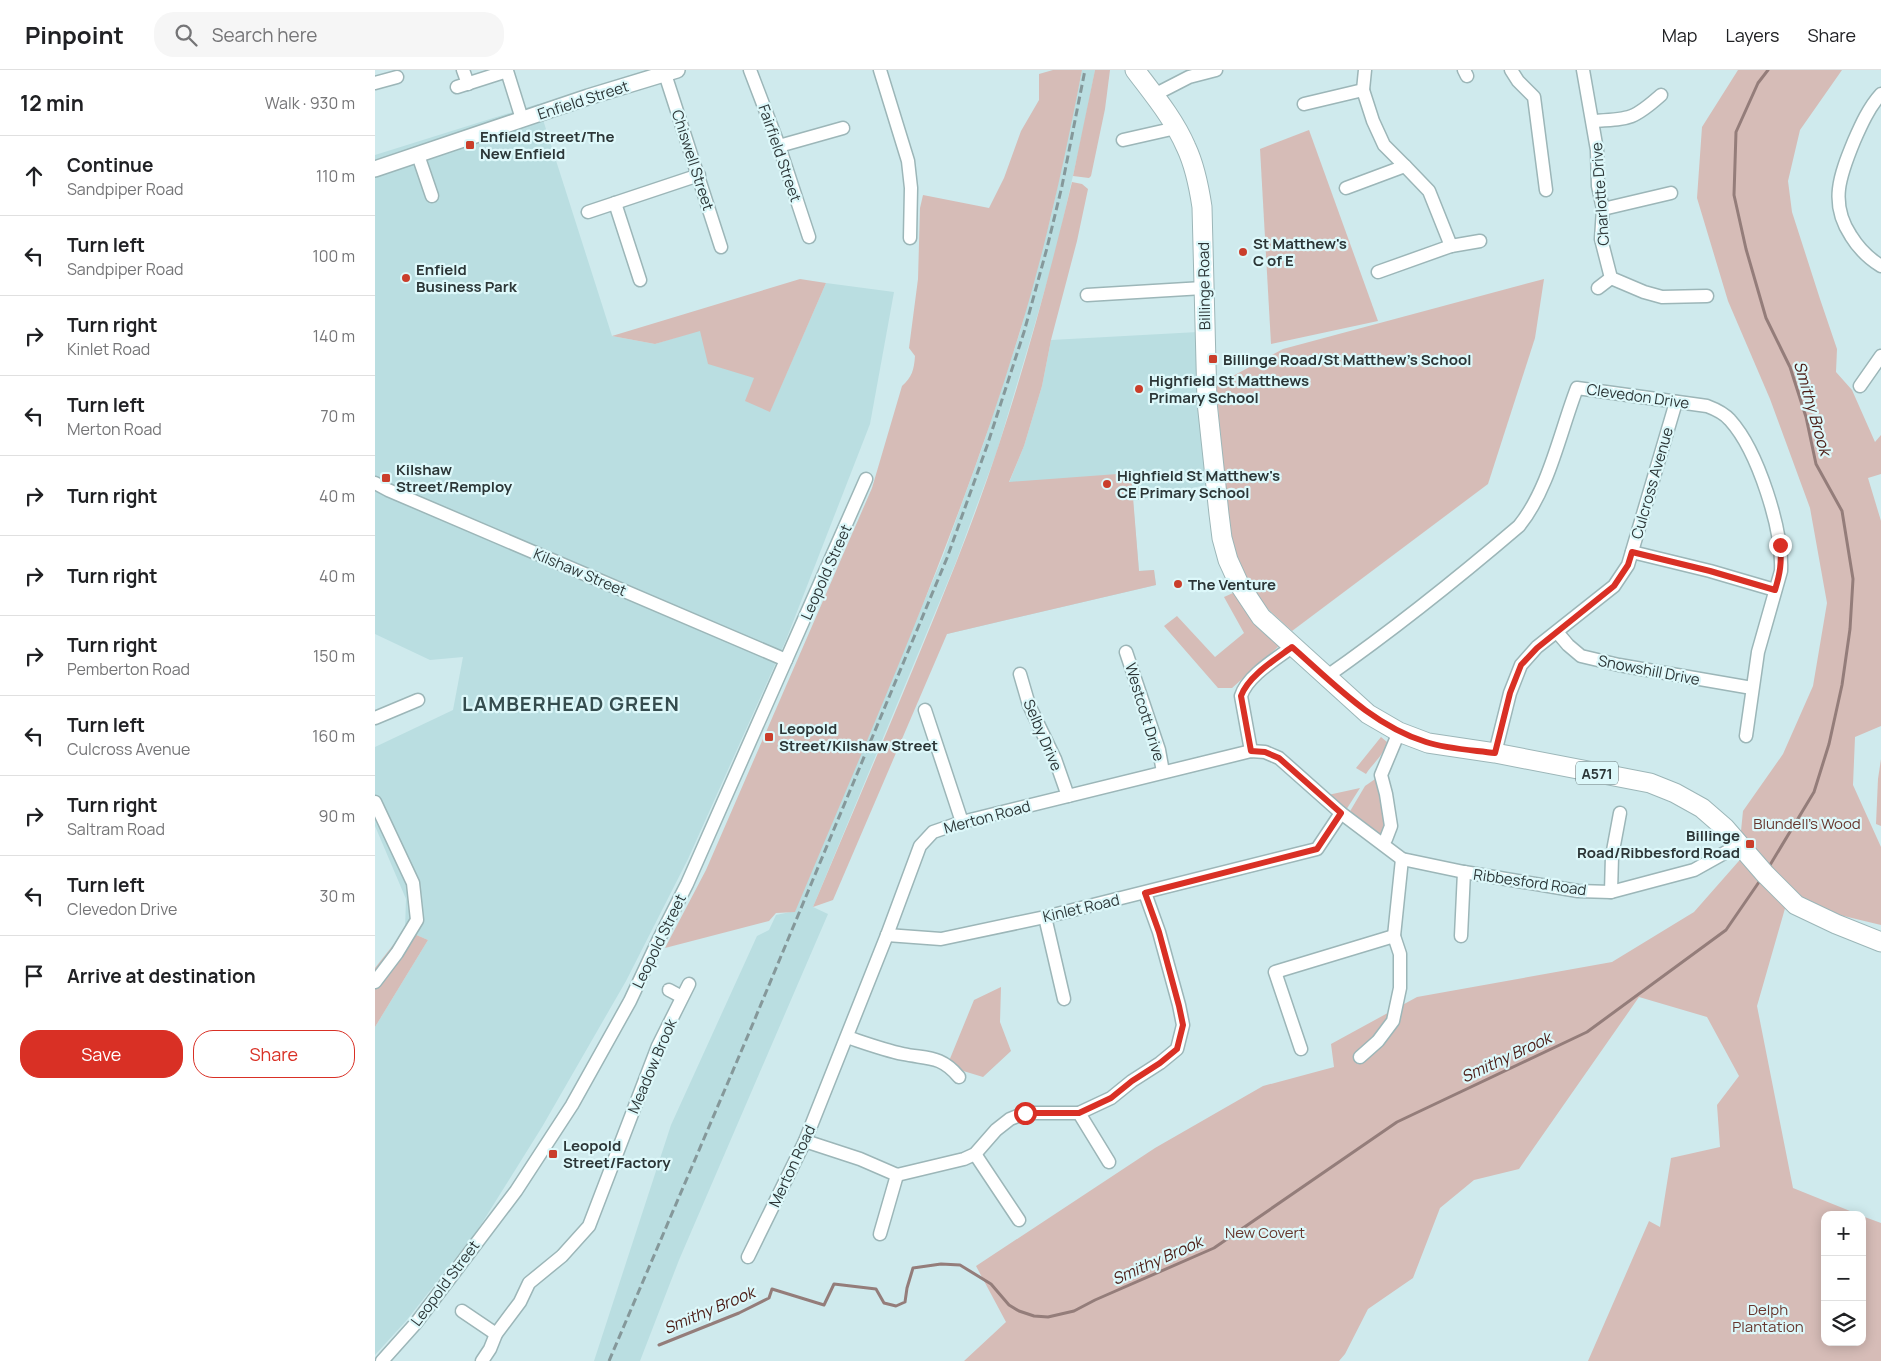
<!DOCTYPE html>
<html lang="en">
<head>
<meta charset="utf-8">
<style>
	body { margin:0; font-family:Manrope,sans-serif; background:#f6f6f6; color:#202124 }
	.controls { position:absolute; right:15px; bottom:15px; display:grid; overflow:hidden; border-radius:10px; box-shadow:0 2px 12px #0003 }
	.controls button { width:45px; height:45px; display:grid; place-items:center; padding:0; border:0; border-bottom:1px solid #e0e0e0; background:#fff; color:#202124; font:25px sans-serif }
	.stop { position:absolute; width:15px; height:15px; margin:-11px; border:4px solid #d93025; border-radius:50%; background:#fff }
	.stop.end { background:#d93025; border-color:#fff; box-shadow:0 1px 5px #0008 }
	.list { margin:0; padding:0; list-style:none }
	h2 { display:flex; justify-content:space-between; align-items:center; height:65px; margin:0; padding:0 20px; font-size:21px }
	h2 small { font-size:16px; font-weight:400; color:#757577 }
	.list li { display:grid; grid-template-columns:32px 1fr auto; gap:15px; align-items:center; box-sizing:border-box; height:80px; padding:0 20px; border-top:1px solid #e0e0e0 }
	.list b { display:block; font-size:19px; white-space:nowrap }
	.list p { margin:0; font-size:16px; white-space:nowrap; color:#757577 }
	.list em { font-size:16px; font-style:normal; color:#757577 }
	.actions { display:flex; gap:10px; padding:15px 20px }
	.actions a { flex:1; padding:11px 0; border:1px solid #d93025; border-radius:20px; text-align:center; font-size:18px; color:#d93025 }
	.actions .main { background:#d93025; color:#fff }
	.icon { flex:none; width:28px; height:28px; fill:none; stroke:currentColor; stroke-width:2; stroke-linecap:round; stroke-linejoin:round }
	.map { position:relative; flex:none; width:1506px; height:1291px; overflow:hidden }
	header { display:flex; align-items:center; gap:30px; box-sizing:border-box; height:70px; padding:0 25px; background:#fff; border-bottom:1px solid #e0e0e0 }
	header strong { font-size:24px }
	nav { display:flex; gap:28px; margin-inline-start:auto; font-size:18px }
	.search { width:350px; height:45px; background:#f6f6f6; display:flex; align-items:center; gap:12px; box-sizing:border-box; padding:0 18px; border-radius:20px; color:#757577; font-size:19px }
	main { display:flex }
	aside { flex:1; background:#fff }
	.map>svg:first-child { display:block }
</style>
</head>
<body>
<header>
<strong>Pinpoint</strong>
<div class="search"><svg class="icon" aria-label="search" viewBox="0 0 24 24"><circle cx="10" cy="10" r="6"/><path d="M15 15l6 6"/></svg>Search here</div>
<nav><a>Map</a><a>Layers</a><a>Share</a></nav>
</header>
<main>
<aside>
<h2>12 min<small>Walk · 930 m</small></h2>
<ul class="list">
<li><svg class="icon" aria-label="ahead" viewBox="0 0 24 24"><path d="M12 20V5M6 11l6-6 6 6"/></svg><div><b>Continue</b><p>Sandpiper Road</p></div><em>110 m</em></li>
<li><svg class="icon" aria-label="left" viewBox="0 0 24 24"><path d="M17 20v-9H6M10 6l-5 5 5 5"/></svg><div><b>Turn left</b><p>Sandpiper Road</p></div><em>100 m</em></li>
<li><svg class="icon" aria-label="right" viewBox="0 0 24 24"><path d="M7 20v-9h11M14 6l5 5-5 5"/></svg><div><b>Turn right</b><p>Kinlet Road</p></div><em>140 m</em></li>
<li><svg class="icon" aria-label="left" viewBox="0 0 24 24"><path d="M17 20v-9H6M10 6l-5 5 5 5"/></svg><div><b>Turn left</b><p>Merton Road</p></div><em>70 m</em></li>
<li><svg class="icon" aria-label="right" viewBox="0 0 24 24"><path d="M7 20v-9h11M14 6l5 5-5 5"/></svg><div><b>Turn right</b></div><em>40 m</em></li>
<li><svg class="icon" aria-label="right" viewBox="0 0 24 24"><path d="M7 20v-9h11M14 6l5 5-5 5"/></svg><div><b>Turn right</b></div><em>40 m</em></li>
<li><svg class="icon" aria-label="right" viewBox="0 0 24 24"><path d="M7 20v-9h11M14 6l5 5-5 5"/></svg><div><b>Turn right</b><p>Pemberton Road</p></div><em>150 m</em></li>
<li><svg class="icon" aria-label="left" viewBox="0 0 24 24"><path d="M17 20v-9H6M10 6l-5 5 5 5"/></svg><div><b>Turn left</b><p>Culcross Avenue</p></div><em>160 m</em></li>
<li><svg class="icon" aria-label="right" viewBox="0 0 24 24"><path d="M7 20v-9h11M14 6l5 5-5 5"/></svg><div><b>Turn right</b><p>Saltram Road</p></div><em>90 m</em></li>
<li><svg class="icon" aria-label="left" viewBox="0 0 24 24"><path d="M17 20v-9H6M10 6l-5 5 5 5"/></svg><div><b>Turn left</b><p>Clevedon Drive</p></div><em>30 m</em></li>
<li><svg class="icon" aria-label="arrive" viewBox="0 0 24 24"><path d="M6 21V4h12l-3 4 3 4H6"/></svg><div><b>Arrive at destination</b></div></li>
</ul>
<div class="actions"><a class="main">Save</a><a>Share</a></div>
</aside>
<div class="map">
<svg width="1506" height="1291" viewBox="0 0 1506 1291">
	<rect width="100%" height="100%" fill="#cfeaed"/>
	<g fill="#badee1">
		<polygon points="707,0 720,0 708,61 681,181 657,264 622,381 581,492 438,837 453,844 304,1190 265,1291 219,1291 296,1055 382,866 394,860 401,845 420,841 568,486 608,375 645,262 677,142"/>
		<polygon points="163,34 237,266 280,274 325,260 379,308 395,341 451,213 519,222 495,354 411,570 313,789 251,911 167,1057 102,1161 31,1251 0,1285 0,957 53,870 30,860 31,829 0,756 0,677 78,640 88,587 55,590 0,564 0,85"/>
		<polygon points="823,262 831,415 758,431 764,501 779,500 781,515 572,564 649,376 667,316 676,270"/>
	</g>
	<g fill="#d6bcb7">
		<path d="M 678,0 L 707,0 C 690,88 671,176 645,261 C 585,460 500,650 420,842 L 401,843 L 394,851 L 290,878 L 331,800 L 497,418 L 527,316 C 537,307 539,300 540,286 L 534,278 L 543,209 L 545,138 L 548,125 L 614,138 L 629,108 L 646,61 L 664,30 L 664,4 Z"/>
		<polygon points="720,0 735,0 730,39 716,106 714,108 698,106"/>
		<polygon points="1363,0 1467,0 1425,60 1413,111 1417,142 1445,229 1462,279 1461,302 1477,320 1500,372 1506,365 1506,404 1493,408 1506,451 1506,656 1480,667 1478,715 1506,777 1506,855 1423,835 1376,777 1366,761 1368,741 1408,684 1438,616 1452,533 1435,438 1395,329 1353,231 1322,128 1327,57"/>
		<polygon points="934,60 1003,251 896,274 885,79"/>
		<path d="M 697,112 L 707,114 L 713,119 L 702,171 L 676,270 L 667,316 L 649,376 L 634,412 L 756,403 L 764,501 L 779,500 L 781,515 L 572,564 L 458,830 L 438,837 C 486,723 535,609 581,493 C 630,370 666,241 697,112 Z"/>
		<polygon points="425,209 451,213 395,342 370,331 379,308 333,294 325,261 280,274 237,266"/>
		<polygon points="1169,209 1160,268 1113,414 917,561 883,530 871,508 855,472 841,315 908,279"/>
		<polygon points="858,523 904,576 857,618 843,618 789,556 802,546 840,587 869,563 849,527"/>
		<path d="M 1006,667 L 1012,672 C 1009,685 998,693 991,704 L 981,698 Z"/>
		<polygon points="1506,689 1506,756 1501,754 1503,709"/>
		<polygon points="1006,705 1013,755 1004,772 974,743 990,716"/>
		<polygon points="985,718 971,740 953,725"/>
		<polygon points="1370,784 1413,828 1382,936 1418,1118 1485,1145 1450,1145 1450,1272 1487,1272 1487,1146 1506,1153 1506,1291 1213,1291 1274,1151 1285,1157 1296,1088 1345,1077 1342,1035 1364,1006 1332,947 1264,927 1144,1099 1099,1110 1065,1138 1038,1208 993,1239 970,1284 964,1291 589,1291 631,1252 601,1196 780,1078 888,1016 959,997 956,974 1042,927 1237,892 1319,842"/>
		<polygon points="30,860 53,870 0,957 0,898"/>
		<polygon points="626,917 625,952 636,981 608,1007 572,996 599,930"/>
	</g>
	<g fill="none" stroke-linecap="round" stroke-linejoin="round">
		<g stroke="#947d7a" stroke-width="3">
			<polyline points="1393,0 1383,13 1361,62 1359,125 1371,179 1391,248 1415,297 1431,347 1441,394 1467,441 1478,509 1475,559 1467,615 1454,674 1439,722 1395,795"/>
			<polyline points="284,1275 364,1243 394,1228 397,1219 449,1235 459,1214 501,1219 509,1233 521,1236 530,1232 532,1218 538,1198 566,1194 585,1195 616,1214 634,1235 644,1241 659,1246 673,1247 699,1241 720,1230 839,1178 1022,1052 1212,962 1351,860 1384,812"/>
		</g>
		<g stroke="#9cb6b8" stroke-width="15">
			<g id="minor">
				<polyline points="88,0 93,14"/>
				<polyline points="375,0 404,76 434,167"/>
				<polyline points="505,0 533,91 536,118 535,168"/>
				<polyline points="1089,0 1092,6"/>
				<polyline points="1136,0 1143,11 1159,27 1171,120"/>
				<polyline points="1208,0 1222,80 1223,116 1228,139 1226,169 1236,208 1269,222 1287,227 1332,226"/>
				<polyline points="290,4 346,177"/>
				<polyline points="0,13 22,7"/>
				<polyline points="82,17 132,1 147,49"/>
				<path d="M 1506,24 C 1494,37 1486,55 1479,71 C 1465,105 1454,133 1476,166 C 1484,179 1493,188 1506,196"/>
				<polyline points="779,25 814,7 841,0"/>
				<polyline points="929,34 988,20 990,0"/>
				<path d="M 1218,51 C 1254,49 1258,50 1286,25"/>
				<polyline points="748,70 801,58"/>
				<polyline points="404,76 468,58"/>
				<polyline points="43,85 57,126"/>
				<polyline points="971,118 1030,96 1009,75 998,51 988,20"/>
				<polyline points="240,133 265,210"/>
				<polyline points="1228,139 1296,123"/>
				<polyline points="213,142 324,105"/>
				<polyline points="1076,176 1105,171"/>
				<polyline points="1003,202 1076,176 1054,121 1030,96"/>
				<polyline points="1223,218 1236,208"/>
				<polyline points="712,225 828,218"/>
				<polyline points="1485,316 1506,286"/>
				<polyline points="0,413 13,420 411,590"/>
				<polyline points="1257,482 1335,501 1400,520"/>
				<polyline points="1182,562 1193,575 1206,586 1244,595 1377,618"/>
				<polyline points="751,582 784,680 788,702"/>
				<polyline points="645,604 654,635 680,689 693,726"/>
				<path d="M 951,607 C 1018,560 1082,509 1144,456 C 1174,419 1185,362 1202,318 L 1332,336 C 1340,339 1349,343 1355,350 C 1383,381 1408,460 1406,501 L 1383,582 L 1371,666"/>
				<polyline points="550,640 587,752"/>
				<polyline points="0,648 43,630"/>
				<path d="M 876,681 L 866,626 C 872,606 901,589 917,577"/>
				<polyline points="1120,683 1135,623 1146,595 1162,577 1239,516 1253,495 1301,332"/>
				<polyline points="0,732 38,813 42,850 22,883 0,912"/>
				<polyline points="1011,769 1016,756 1011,724 1006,705 1024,662"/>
				<polyline points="1236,822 1237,786 1245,743"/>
				<polyline points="670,847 689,929"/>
				<polyline points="512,865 566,869 670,847 942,779 966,743"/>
				<polyline points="1086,866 1089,802"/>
				<polyline points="294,920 307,927"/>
				<path d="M 472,967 C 490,973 509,980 528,984 C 552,989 566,985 584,1007"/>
				<polyline points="926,979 900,902 1019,866"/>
				<polyline points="985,987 1003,971 1018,951 1025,918 1025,884 1019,866 1027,789"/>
				<polyline points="704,1043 734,1092"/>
				<polyline points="430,1071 485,1089 522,1105 589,1089 600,1084 621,1060 635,1049 650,1043 704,1043 736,1028 757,1011 785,993 802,979 808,955 804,935 784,862 770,823"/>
				<polyline points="600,1084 644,1150"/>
				<polyline points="505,1164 522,1105"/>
				<polyline points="373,1187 430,1071 512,865 545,776 558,762 587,752 876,681 890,682 904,688 966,743 1027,789 1089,802 1203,821 1236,822 1319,800 1353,781 1364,772"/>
				<polyline points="87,1241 121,1264"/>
				<polyline points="7,1291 41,1253 141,1121 197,1035 255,931 283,871 312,814 491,409"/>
				<polyline points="107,1291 115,1279 121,1264 145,1232 154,1213 187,1186 214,1156 283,976 314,914"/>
			</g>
		</g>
		<g stroke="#9cb6b8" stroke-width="18">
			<polyline id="tertiary" points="0,99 213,27 302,0"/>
		</g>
		<g stroke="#9cb6b8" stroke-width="21">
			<path id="primary" d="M 760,0 C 778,24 799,49 811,77 C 820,96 824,117 827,137 L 832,332 L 844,444 L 847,468 L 853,490 L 864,514 L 886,547 L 993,644 L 1024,662 L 1053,673 L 1120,683 L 1275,713 L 1300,723 L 1327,738 L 1350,758 L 1390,804 L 1421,835 L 1461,854 L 1506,872"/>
		</g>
		<use href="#minor" stroke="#fff" stroke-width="12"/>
		<use href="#tertiary" stroke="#fff" stroke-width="15"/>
		<use href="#primary" stroke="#fff" stroke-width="19"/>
		<polyline stroke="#85989a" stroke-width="3" stroke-dasharray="8 4" stroke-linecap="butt" points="234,1291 374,963 572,488 612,376 649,262 672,178 687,116 710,0"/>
	</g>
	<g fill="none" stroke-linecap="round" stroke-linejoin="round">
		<path stroke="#d93025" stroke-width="6" d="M 650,1043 L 704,1043 L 736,1028 L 757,1011 L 785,993 L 802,979 L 808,955 L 804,936 L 784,862 L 770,823 L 942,779 L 966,743 L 904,688 L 890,682 L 876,681 L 866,626 C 873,606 901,589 917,577 C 958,613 997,655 1051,672 C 1072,679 1097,680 1120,683 L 1135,623 L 1146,595 L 1162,578 L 1239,516 L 1253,495 L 1257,482 L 1335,501 L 1400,520 C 1405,504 1407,492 1405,475"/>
	</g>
	<g fill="#ca3e2b" stroke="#ddf8fa" stroke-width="2">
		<rect x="90" y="70" width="10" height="10" rx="2.5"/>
		<circle cx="868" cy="182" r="5"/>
		<circle cx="31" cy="208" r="5"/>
		<rect x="833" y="284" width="10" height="10" rx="2.5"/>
		<circle cx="764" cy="319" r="5"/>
		<rect x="6" y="403" width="10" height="10" rx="2.5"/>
		<circle cx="732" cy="414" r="5"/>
		<circle cx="803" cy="514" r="5"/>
		<rect x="389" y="662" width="10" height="10" rx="2.5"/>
		<rect x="1370" y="769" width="10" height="10" rx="2.5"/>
		<rect x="173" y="1079" width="10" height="10" rx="2.5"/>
	</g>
	<g text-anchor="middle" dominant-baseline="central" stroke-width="4.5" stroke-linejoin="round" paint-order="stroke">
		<rect fill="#ddf8fa" stroke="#617072" stroke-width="1" x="1201" y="691.5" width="42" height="23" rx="4"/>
		<g font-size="14" font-weight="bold" fill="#2c3637">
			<text x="1222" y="703">A571</text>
		</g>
		<g font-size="15" fill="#2c3637" stroke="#ddf8fa">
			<text transform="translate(208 30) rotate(-18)">Enfield Street</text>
			<text transform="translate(405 83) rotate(71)">Fairfield Street</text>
			<text transform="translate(318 90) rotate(72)">Chiswell Street</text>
			<text transform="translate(1225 124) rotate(-94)">Charlotte Drive</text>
			<text transform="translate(829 216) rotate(-91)">Billinge Road</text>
			<text transform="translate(1263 326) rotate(8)">Clevedon Drive</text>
			<text transform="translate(1277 413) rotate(-74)">Culcross Avenue</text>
			<text transform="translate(205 502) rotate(23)">Kilshaw Street</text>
			<text transform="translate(451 502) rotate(-66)">Leopold Street</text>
			<text transform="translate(1274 600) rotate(11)">Snowshill Drive</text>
			<text transform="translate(770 642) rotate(73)">Westcott Drive</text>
			<text transform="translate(668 665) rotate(67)">Selby Drive</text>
			<text transform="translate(612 747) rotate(-15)">Merton Road</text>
			<text transform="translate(1155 812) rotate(8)">Ribbesford Road</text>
			<text transform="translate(706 838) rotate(-13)">Kinlet Road</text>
			<text transform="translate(284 871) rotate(-64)">Leopold Street</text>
			<text transform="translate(277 996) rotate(-67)">Meadow Brook</text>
			<text transform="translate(417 1096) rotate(-65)">Merton Road</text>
			<text transform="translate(70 1213) rotate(-53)">Leopold Street</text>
		</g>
		<g font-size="15" font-weight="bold" fill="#2c3637" stroke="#ddf8fa" text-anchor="start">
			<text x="105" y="66">Enfield Street/The<tspan x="105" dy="17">New Enfield</tspan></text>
			<text x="878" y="173">St Matthew's<tspan x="878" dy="17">C of E</tspan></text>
			<text x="41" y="199">Enfield<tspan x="41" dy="17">Business Park</tspan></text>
			<text x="848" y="289">Billinge Road/St Matthew's School</text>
			<text x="774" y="310">Highfield St Matthews<tspan x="774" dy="17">Primary School</tspan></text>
			<text x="21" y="399">Kilshaw<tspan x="21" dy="17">Street/Remploy</tspan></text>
			<text x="742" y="405">Highfield St Matthew's<tspan x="742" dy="17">CE Primary School</tspan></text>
			<text x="813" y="514">The Venture</text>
			<text x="404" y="658">Leopold<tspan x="404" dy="17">Street/Kilshaw Street</tspan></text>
			<text x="1365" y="765" text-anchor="end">Billinge<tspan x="1365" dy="17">Road/Ribbesford Road</tspan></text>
			<text x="188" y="1075">Leopold<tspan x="188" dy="17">Street/Factory</tspan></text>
		</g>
		<g font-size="15" fill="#67362d" stroke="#ddf8fa">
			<text x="1432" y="753">Blundell's Wood</text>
			<text x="890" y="1162">New Covert</text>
			<text x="1393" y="1239">Delph<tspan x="1393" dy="17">Plantation</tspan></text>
		</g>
		<g font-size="16" font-style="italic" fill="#4a1b14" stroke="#ddf8fa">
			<text transform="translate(1438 338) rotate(74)">Smithy Brook</text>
			<text transform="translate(1131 987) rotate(-25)">Smithy Brook</text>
			<text transform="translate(782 1190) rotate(-24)">Smithy Brook</text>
			<text transform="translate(334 1240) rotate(-23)">Smithy Brook</text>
		</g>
		<g font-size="20" font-weight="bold" letter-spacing="1" fill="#354c4e" stroke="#ddf8fa">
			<text x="196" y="633">LAMBERHEAD GREEN</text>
		</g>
	</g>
</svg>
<div class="controls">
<button>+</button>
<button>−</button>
<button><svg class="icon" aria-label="layers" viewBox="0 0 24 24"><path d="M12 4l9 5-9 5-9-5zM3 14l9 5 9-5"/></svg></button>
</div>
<div class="stop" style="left:650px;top:1043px"></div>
<div class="stop end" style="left:1405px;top:475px"></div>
</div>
</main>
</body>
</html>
